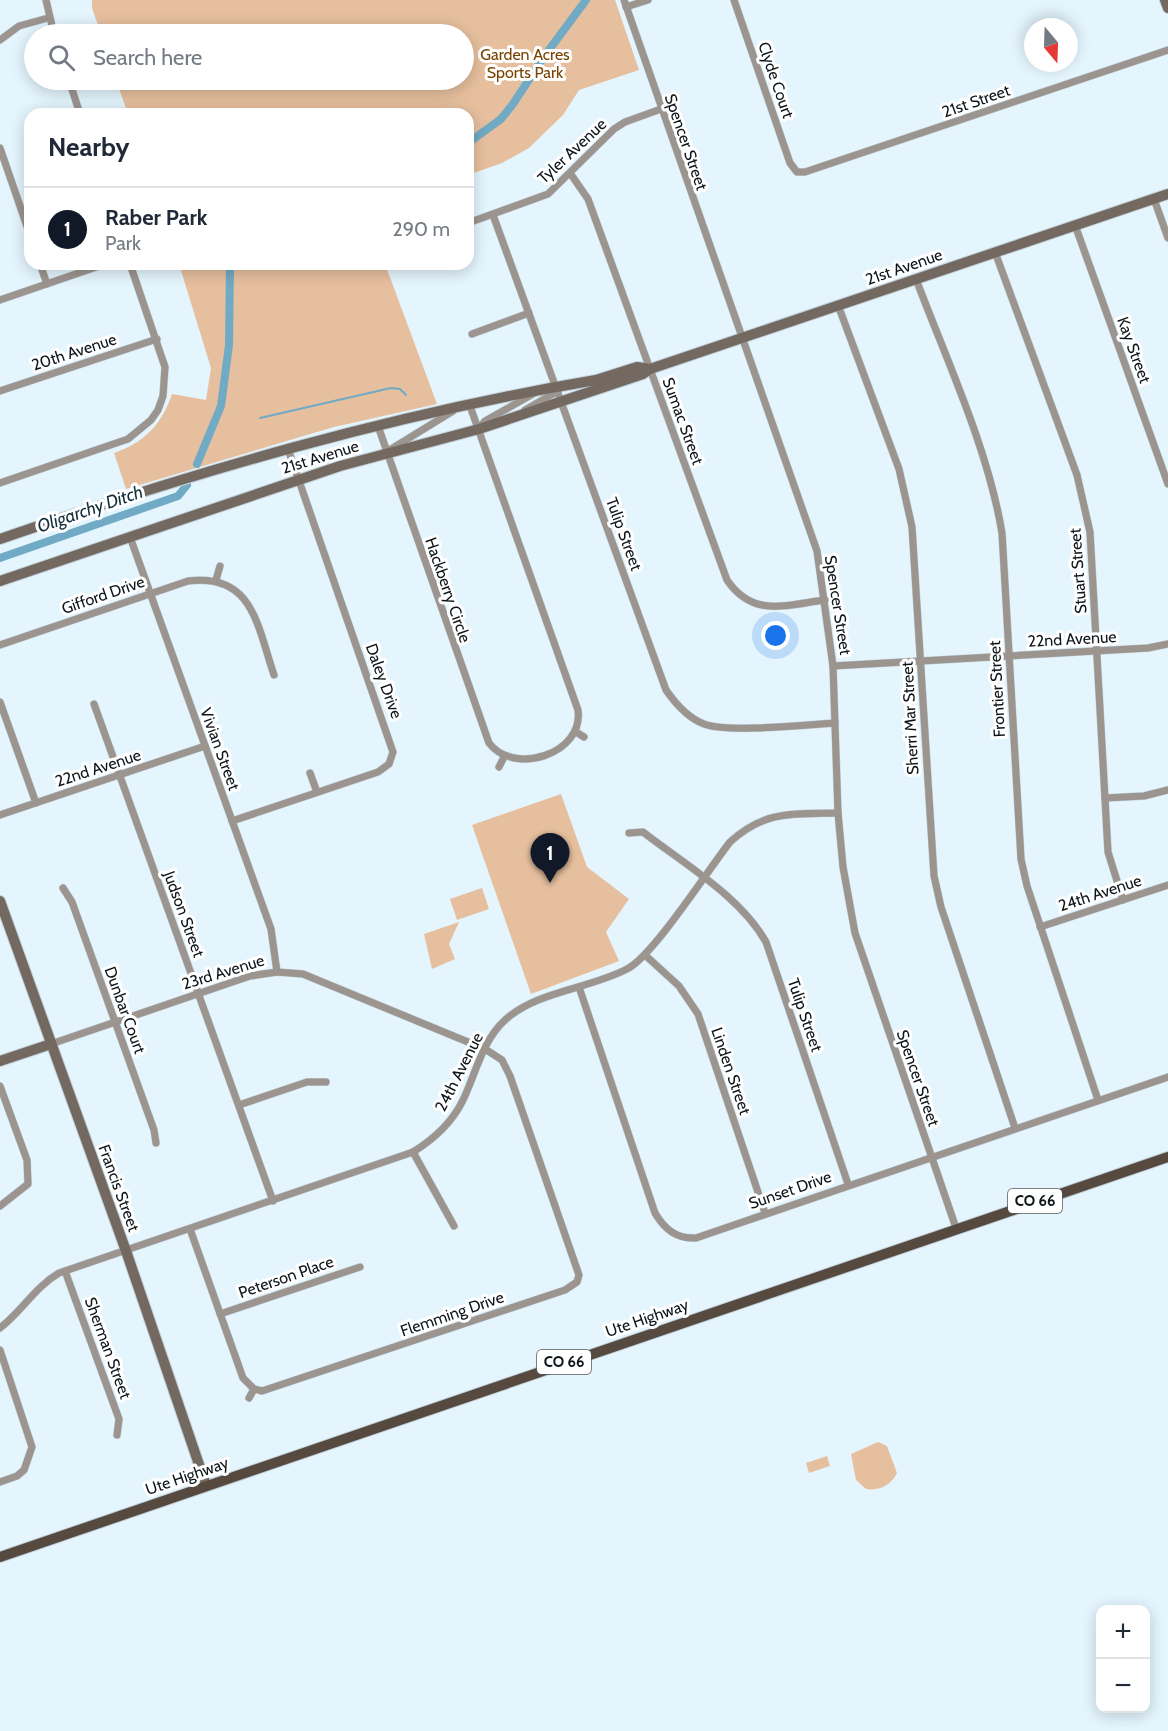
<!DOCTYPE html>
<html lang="en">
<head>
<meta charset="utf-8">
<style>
	body { margin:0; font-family:Cabin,sans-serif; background:#f2f2f3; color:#1f2937 }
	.controls { position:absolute; right:18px; bottom:18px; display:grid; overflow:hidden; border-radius:12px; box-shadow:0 3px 15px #0003 }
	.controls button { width:54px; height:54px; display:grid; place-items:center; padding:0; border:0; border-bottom:2px solid #e0e1e3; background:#fff; color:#1f2937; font:30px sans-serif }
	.compass { position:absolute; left:1024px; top:18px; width:54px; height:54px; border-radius:50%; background:#fff; box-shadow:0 3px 15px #0003; rotate:161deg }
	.you { position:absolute; left:776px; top:636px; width:21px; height:21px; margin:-15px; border:4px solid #fff; border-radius:50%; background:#1a73e8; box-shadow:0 0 0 9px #1a73e833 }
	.badge { display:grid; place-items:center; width:39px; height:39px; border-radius:50%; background:#111827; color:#fff; font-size:20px; font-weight:700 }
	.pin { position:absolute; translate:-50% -50px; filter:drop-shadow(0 2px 3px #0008) }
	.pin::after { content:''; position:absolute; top:32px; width:21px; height:18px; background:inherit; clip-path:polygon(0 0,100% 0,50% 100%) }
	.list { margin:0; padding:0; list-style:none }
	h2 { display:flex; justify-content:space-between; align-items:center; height:78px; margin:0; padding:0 24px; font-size:26px }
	h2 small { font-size:20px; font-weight:400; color:#747a83 }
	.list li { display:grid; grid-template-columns:39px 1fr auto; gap:18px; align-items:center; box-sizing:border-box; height:84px; padding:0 24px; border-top:2px solid #e0e1e3 }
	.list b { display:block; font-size:22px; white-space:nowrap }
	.list p { margin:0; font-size:20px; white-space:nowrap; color:#747a83 }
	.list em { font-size:20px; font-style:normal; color:#747a83 }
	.icon { flex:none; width:33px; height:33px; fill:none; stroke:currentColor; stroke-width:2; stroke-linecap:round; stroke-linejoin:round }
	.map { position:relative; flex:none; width:1168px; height:1731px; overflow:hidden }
	.search { position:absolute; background:#fff; box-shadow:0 3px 15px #0003; left:24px; top:24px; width:450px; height:66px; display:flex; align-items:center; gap:15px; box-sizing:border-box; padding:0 21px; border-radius:33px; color:#747a83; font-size:22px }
	.panel { position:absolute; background:#fff; box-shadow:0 3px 15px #0003; left:24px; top:108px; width:450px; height:162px; border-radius:18px }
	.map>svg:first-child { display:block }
</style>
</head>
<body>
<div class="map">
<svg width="1168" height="1731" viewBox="0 0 1168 1731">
	<rect width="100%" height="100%" fill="#e4f5fe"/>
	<g fill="#e6bf9e">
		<polygon points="92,0 615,0 639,70 579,90 563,115 529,148 502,163 468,175 468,114 128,114 116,80 464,80 464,34 101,34 92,8"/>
		<path d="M 179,264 L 385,264 L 437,404 L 334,427 L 126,489 L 114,453 C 144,443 162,424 172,394 L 206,400 L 211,368 Z"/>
		<polygon points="561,794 587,867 629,899 606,932 619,961 531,994 472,825"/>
		<polygon points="482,888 489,909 457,920 450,899"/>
		<polygon points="459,922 449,944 455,959 432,969 424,934"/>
		<path d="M 878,1442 L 887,1446 L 897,1473 C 891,1485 880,1491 866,1489 L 856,1480 L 851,1454 Z"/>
		<polygon points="827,1456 830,1466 809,1473 806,1463"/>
	</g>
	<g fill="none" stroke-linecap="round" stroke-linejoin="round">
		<polyline stroke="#71aac5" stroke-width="2" points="260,418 391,388 400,389 406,395"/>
		<g stroke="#71aac5" stroke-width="8">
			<polyline points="468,143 501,119 513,104 543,58 586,0"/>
			<polyline points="197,464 221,406 229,345 230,264"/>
			<polyline points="0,558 178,496 187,485"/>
		</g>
		<g stroke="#c2d1d9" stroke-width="8">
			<g id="street">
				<polyline points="46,0 54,34"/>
				<polyline points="624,0 817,551 833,666 838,813 843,867 855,933 956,1228"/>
				<polyline points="734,0 790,163 797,172 805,172 1168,50"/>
				<polyline points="626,7 648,0"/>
				<polyline points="0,40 19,26 48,18"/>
				<polyline points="69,80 80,114"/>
				<polyline points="0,148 30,235"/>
				<path d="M 570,173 L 588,199 L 727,580 C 753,618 785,605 825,600"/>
				<polyline points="1154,199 1168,238"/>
				<path d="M 493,215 L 666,690 C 675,703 688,718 704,724 C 728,733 805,725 835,723"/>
				<polyline points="468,223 548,194 614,129 625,122 661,109"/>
				<polyline points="1075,225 1168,484"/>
				<polyline points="995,252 1077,475 1090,532 1108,852 1123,900"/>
				<polyline points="40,264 47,284"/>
				<path d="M 916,279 C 946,359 988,448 1002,533 L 1021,859 L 1027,886 L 1098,1100"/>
				<polyline points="0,300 105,264"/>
				<polyline points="838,305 899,469 912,527 934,876 941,907 1015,1128"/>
				<polyline points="472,334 529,313"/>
				<polyline points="0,391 157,339"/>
				<polyline points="525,410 558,391"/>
				<path d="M 378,426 L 489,743 C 514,776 584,754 578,710 L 470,406"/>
				<polyline points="479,428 485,421 533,394"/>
				<polyline points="388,451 453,411"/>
				<polyline points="0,483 128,439 151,420 158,410 163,396 165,367 130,264"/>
				<polyline points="130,537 271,929 277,972"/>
				<polyline points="216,580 220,566"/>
				<path d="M 0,645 L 188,581 C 253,573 257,625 274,675"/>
				<polyline points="833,666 1148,648 1168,644"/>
				<polyline points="0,702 36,803"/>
				<polyline points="94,704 273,1201"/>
				<polyline points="576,732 584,737"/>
				<polyline points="499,767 504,757"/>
				<polyline points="310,773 317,792"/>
				<polyline points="1105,798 1144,796 1168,790"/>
				<polyline points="0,815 205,746"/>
				<polyline points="232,821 378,772 389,764 393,752 288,449"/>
				<path d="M 629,833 L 643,832 C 684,864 740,896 766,942 L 848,1184"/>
				<polyline points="63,888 72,902 154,1130 156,1143"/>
				<polyline points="1040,927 1168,885"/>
				<polyline points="645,955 679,986 698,1014 765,1213"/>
				<path d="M 579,987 L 655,1213 C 665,1230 677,1239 696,1238 L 1168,1077"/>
				<polyline points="51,1044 250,976 277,972 303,974 485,1049 502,1060 510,1076 579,1275 577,1282 565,1290 262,1391 254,1389 243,1378 190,1229"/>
				<polyline points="0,1086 27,1160 28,1184 0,1206"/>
				<polyline points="239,1105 307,1082 326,1082"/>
				<polyline points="413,1152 454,1226"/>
				<polyline points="65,1271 119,1419 117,1435"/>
				<polyline points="220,1314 360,1267"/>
				<path d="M 0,1328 C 22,1311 35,1287 59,1273 L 413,1152 C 434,1139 452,1123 463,1100 C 476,1073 482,1041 505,1020 C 537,991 589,989 627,969 C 653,956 708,870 730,842 C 765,810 793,814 838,813"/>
				<polyline points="0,1350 32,1447 24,1470 17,1476 0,1482"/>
				<polyline points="249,1398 254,1389"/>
			</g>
		</g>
		<g stroke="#c2d1d9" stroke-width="12">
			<g id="secondary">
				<polyline points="1165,0 1168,8"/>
				<path d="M 0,539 C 194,472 393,414 596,380 L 637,367 L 650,369"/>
				<polyline points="0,581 340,466 479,429 643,374 650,369 1168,194"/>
				<polyline points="0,901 126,1251 206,1485"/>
				<polyline points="0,1061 51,1044"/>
			</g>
		</g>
		<g stroke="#c2d1d9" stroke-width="12">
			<polyline id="primary" points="0,1557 1168,1157"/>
		</g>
		<use href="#street" stroke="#9c958f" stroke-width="7"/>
		<use href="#secondary" stroke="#736960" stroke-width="10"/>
		<use href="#primary" stroke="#564a40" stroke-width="10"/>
	</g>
	<g text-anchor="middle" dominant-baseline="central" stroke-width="6" stroke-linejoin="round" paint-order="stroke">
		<g fill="#fff" stroke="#565b5e" stroke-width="1.5">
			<rect x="1008" y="1189" width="54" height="24" rx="4.5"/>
			<rect x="537" y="1350" width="54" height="24" rx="4.5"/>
		</g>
		<g font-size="15" font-weight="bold" fill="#0d1519">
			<text x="1035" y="1201">CO 66</text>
			<text x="564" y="1362">CO 66</text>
		</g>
		<g font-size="16" fill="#794300" stroke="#fff">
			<text x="525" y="54">Garden Acres<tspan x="525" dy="18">Sports Park</tspan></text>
		</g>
		<g font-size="16" fill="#0d1519" stroke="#fff">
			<text transform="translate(776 80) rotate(71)">Clyde Court</text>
			<text transform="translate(976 101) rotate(-19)">21st Street</text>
			<text transform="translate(686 142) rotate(71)">Spencer Street</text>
			<text transform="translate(572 151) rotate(-43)">Tyler Avenue</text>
			<text transform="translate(904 267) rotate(-19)">21st Avenue</text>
			<text transform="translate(1134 350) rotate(70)">Kay Street</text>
			<text transform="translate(74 352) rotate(-18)">20th Avenue</text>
			<text transform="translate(683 421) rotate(70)">Sumac Street</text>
			<text transform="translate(320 457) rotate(-17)">21st Avenue</text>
			<text transform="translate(624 534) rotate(70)">Tulip Street</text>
			<text transform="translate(1078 571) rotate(-94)">Stuart Street</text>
			<text transform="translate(448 590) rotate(71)">Hackberry Circle</text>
			<text transform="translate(103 595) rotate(-19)">Gifford Drive</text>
			<text transform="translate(838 605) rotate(81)">Spencer Street</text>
			<text transform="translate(1072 639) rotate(-3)">22nd Avenue</text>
			<text transform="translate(384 681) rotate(70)">Daley Drive</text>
			<text transform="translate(997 689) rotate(-93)">Frontier Street</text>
			<text transform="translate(910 718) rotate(-93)">Sherri Mar Street</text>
			<text transform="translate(220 749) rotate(70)">Vivian Street</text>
			<text transform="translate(98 768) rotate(-18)">22nd Avenue</text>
			<text transform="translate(1100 893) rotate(-18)">24th Avenue</text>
			<text transform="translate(184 914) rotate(70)">Judson Street</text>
			<text transform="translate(223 972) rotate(-17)">23rd Avenue</text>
			<text transform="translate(125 1010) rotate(70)">Dunbar Court</text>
			<text transform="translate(805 1015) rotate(71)">Tulip Street</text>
			<text transform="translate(731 1071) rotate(71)">Linden Street</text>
			<text transform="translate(459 1072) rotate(-63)">24th Avenue</text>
			<text transform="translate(918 1078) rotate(71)">Spencer Street</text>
			<text transform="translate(119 1188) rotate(70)">Francis Street</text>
			<text transform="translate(790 1190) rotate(-19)">Sunset Drive</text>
			<text transform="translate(286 1277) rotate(-19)">Peterson Place</text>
			<text transform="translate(452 1314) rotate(-19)">Flemming Drive</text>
			<text transform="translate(647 1318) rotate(-19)">Ute Highway</text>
			<text transform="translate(108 1348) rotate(70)">Sherman Street</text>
			<text transform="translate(187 1476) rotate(-19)">Ute Highway</text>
		</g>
		<g font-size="18" font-style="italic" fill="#122e3b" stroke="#fff">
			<text transform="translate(90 509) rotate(-19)">Oligarchy Ditch</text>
		</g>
	</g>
</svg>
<div class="controls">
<button>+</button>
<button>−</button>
</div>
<svg class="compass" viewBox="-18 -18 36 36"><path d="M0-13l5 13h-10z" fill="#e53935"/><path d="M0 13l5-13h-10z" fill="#747a83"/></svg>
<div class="you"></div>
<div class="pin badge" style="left:550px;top:883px">1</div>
<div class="search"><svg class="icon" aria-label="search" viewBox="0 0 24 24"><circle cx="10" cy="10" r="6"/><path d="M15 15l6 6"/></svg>Search here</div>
<section class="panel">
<h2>Nearby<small></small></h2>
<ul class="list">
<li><span class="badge">1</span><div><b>Raber Park</b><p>Park</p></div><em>290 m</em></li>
</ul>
</section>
</div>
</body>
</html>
